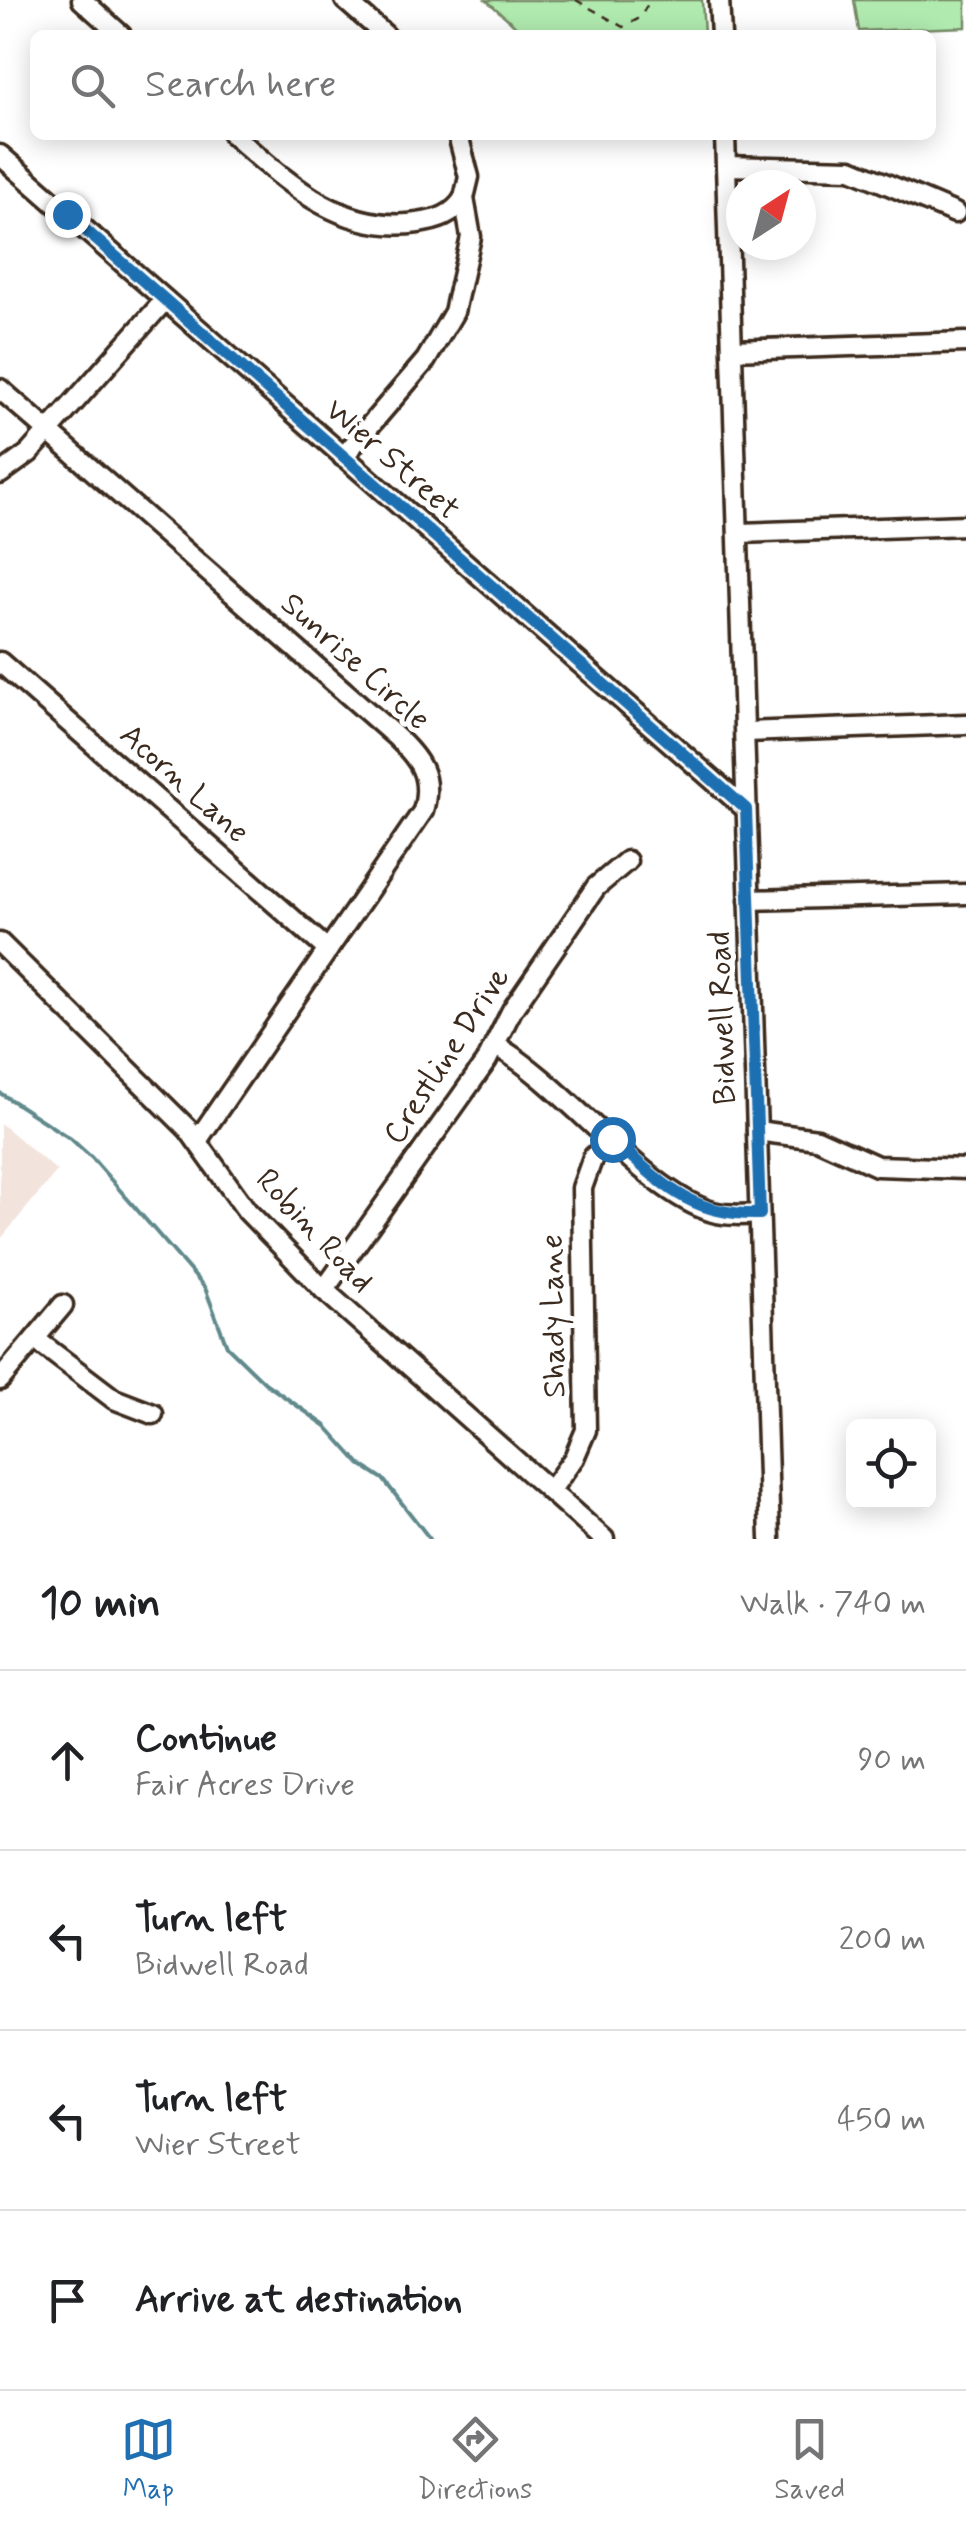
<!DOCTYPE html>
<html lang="en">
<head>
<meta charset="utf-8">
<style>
	body { margin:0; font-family:Mynerve,sans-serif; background:#f6f6f6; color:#202124 }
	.controls { position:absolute; right:30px; bottom:30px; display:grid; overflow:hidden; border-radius:15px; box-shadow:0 5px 25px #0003 }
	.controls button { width:90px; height:90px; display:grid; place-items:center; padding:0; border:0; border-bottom:2px solid #e0e0e0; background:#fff; color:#202124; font:50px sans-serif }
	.compass { position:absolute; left:726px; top:170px; width:90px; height:90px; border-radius:50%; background:#fff; box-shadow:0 5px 25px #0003; rotate:36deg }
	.stop { position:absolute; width:30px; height:30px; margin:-22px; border:8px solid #1f6fb2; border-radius:50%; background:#fff }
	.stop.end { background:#1f6fb2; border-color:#fff; box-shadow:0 2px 10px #0008 }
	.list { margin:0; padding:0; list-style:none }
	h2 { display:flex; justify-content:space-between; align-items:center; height:130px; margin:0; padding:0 40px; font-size:42px }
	h2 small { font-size:32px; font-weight:400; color:#757577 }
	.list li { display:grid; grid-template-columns:65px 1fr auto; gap:30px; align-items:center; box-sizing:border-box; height:180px; padding:0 40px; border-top:2px solid #e0e0e0 }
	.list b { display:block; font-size:38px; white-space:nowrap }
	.list p { margin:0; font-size:32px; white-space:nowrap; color:#757577 }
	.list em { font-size:32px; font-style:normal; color:#757577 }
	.icon { flex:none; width:55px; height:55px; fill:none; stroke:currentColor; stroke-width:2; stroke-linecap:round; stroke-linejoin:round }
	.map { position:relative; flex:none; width:966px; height:1539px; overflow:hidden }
	.search { position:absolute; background:#fff; box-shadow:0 5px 25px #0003; left:30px; right:30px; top:30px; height:110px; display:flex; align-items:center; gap:25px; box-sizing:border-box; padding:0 35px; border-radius:15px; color:#757577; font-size:38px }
	.sheet { height:850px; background:#fff }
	nav { display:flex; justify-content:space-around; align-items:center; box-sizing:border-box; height:140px; border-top:2px solid #e0e0e0; background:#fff; font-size:28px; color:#757577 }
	nav a { display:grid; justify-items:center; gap:5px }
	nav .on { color:#1f6fb2 }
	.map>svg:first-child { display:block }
</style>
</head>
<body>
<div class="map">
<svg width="966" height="1539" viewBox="0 0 966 1539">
	<rect width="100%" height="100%" fill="#fff"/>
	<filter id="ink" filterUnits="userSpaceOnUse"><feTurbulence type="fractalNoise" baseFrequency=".01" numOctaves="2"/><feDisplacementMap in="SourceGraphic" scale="20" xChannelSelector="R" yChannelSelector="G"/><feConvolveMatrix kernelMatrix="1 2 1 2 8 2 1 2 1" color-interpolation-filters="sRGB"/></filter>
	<g filter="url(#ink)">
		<polygon fill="#f3e3dd" points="0,1123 57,1171 0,1240"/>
		<g fill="#b0eaaf" stroke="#768a66" stroke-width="2.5">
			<polygon points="486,0 702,0 704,35 526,35"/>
			<polygon points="854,0 966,0 966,27 859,31"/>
		</g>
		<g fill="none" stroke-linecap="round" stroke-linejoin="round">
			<polyline stroke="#61898c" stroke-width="4" points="0,1093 71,1139 92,1158 205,1288 227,1346 265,1383 326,1426 360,1464 383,1479 430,1539"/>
			<g stroke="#3b2a1e" stroke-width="25">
				<g id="minor">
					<polyline points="82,0 121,35"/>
					<polyline points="345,0 385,35"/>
					<polyline points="719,0 721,35"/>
					<path d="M 233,135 C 287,182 340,234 418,223 C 437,220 453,216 464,198"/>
					<polyline points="725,135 770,1539"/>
					<polyline points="0,155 746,809"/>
					<polyline points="726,166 851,169 955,213"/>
					<polyline points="733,350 966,342"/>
					<path d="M 0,389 L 394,735 C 419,758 433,776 423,811 L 197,1141"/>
					<polyline points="343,457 426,360 454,312 471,237 464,198 469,177 458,135"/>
					<polyline points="0,474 29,453 165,300"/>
					<polyline points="740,533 966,525"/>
					<polyline points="0,662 328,950"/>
					<polyline points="745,732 966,724"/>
					<polyline points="749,900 966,894"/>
					<polyline points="0,943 188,1129 247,1211 324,1290 604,1539"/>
					<path d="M 496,1046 C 565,1084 644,1192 713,1212 C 728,1216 744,1215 759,1214"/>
					<polyline points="757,1131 817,1139 877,1166 966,1169"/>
					<polyline points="324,1290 487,1060 512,1010 596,887 627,861"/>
					<polyline points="35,1339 114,1399 153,1414"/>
					<polyline points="0,1380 63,1305"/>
					<polyline points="550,1491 574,1458 586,1430 582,1188 593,1157 612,1139"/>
				</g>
			</g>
			<polyline stroke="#3b2a1e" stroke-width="2.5" stroke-dasharray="8 8" stroke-linecap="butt" points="576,0 623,27 640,18 650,0"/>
			<use href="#minor" stroke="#fff" stroke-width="18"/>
		</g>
	</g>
	<g fill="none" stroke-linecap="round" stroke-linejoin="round" filter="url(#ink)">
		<path stroke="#1f6fb2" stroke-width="12" d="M 67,214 L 746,809 L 760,1214 C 689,1216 661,1182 612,1139"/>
	</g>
	<g text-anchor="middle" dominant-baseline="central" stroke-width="10" stroke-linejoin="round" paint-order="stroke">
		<g font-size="32" fill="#3b2a1e" stroke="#fff">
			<text transform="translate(392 460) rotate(41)">Wier Street</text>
			<text transform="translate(355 662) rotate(42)">Sunrise Circle</text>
			<text transform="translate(184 784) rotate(42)">Acorn Lane</text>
			<text transform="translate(723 1018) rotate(-92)">Bidwell Road</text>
			<text transform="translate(447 1056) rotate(-57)">Crestline Drive</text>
			<text transform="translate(314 1231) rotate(47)">Robin Road</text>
			<text transform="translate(554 1316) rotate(-91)">Shady Lane</text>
		</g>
	</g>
</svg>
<div class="controls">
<button><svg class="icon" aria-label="locate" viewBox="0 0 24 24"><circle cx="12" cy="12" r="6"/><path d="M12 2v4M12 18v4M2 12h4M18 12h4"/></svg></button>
</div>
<svg class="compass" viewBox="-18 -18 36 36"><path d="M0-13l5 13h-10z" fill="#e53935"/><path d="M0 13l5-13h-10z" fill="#757577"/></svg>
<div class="stop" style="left:612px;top:1139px"></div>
<div class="stop end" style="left:67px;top:214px"></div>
<div class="search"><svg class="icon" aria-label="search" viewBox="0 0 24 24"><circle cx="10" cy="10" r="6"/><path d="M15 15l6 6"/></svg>Search here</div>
</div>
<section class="sheet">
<h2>10 min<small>Walk · 740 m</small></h2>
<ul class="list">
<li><svg class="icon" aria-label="ahead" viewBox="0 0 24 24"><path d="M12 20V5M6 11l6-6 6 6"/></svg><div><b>Continue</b><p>Fair Acres Drive</p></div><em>90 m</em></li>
<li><svg class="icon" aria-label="left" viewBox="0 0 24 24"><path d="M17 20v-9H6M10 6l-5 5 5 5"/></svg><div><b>Turn left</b><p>Bidwell Road</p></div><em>200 m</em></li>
<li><svg class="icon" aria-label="left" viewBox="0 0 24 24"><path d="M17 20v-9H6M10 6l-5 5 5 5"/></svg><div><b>Turn left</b><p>Wier Street</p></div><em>450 m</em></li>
<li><svg class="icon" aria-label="arrive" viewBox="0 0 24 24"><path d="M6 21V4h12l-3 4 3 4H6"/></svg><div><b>Arrive at destination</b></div></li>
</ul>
</section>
<nav>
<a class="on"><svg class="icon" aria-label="map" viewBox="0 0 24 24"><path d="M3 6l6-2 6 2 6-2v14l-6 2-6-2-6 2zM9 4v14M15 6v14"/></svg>Map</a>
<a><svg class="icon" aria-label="directions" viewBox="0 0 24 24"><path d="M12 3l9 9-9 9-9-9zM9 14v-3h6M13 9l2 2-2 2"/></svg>Directions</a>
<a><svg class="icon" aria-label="saved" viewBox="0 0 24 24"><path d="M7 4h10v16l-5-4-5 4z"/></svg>Saved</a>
</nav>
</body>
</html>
